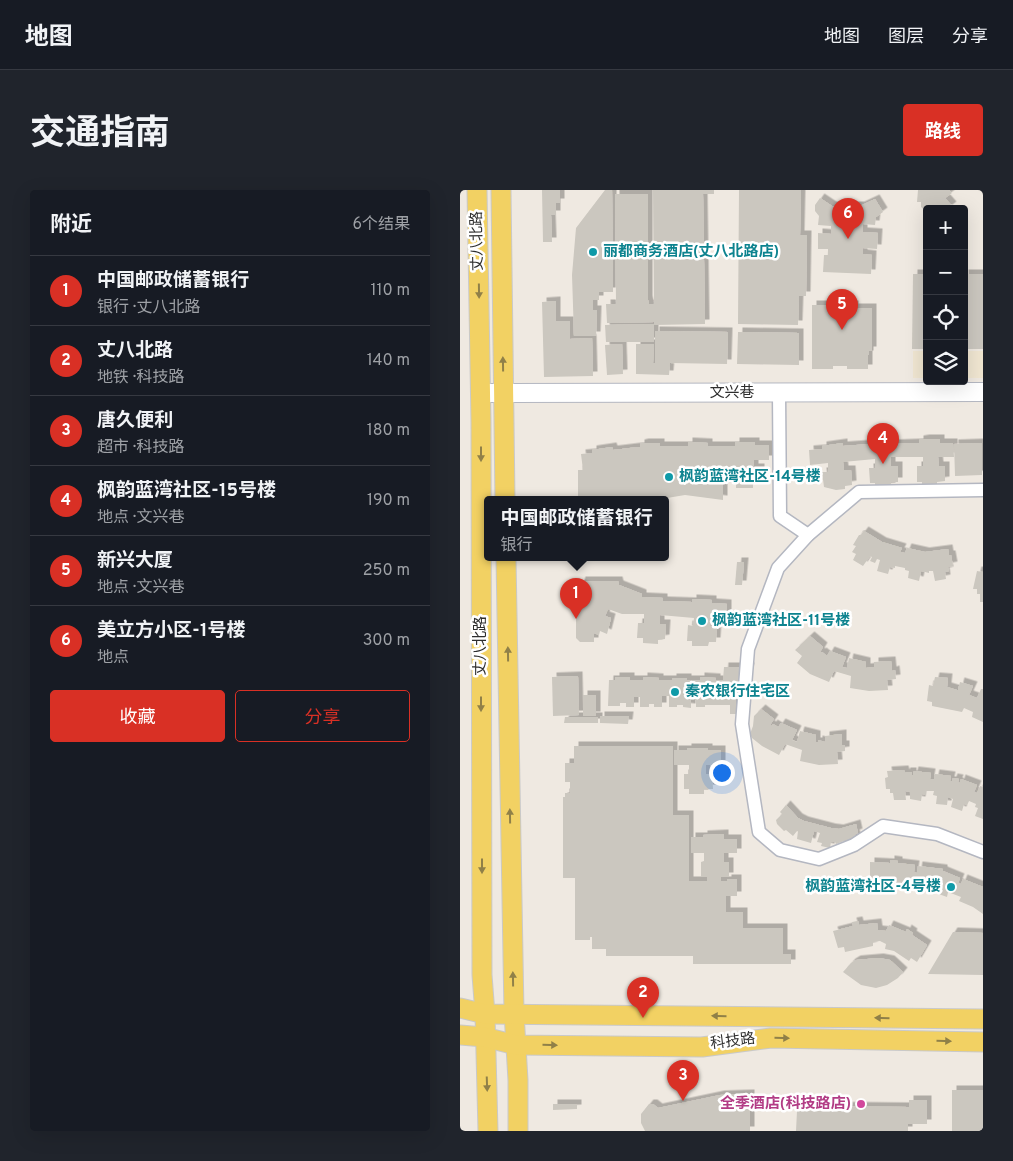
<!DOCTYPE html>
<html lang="zh">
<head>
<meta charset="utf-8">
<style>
	body { margin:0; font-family:Overpass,"Noto Sans SC",sans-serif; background:#20242c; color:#f1f3f6 }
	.controls { position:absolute; right:15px; top:15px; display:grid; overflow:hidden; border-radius:5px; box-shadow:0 5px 20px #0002 }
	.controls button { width:45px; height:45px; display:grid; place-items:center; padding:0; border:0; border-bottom:1px solid #363941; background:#171b24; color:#f1f3f6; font:25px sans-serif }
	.you { position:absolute; left:261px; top:582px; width:18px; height:18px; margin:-12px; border:4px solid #fff; border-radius:50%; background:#1a73e8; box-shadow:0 0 0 8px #1a73e833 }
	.badge { display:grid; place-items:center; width:32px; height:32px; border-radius:50%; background:#d93025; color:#fff; font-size:16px; font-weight:700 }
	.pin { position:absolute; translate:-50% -41px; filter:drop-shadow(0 1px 2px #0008) }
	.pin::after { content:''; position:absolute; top:26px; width:18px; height:15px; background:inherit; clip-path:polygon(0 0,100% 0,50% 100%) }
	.popup { position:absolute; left:24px; top:306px; width:185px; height:65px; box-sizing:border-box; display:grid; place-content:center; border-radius:5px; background:#171b24; filter:drop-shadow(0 1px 4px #0005); font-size:16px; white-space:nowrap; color:#9ea1a6 }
	.popup b { font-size:19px; color:#f1f3f6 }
	.popup::after { content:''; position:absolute; left:50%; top:100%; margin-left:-10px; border:10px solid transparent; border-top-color:#171b24 }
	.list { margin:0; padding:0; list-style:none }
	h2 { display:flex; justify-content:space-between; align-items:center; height:65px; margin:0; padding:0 20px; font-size:21px }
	h2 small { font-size:16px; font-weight:400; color:#9ea1a6 }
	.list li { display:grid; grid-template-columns:32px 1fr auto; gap:15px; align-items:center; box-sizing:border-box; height:70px; padding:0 20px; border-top:1px solid #363941 }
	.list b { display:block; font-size:19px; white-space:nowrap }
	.list p { margin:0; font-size:16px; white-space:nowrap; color:#9ea1a6 }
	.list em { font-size:16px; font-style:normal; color:#9ea1a6 }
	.actions { display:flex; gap:10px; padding:15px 20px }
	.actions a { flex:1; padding:11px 0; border:1px solid #d93025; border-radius:5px; text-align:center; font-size:18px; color:#d93025 }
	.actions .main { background:#d93025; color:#fff }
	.icon { flex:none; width:28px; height:28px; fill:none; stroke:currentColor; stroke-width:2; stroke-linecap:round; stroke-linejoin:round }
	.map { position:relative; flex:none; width:523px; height:941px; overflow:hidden; border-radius:5px }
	header { display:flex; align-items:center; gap:30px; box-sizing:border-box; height:70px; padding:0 25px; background:#171b24; border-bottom:1px solid #363941 }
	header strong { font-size:24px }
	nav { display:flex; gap:28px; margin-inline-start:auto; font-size:18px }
	.intro { display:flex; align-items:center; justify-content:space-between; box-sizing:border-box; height:120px; padding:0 30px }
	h1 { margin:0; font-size:35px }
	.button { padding:12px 22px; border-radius:5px; background:#d93025; color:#fff; font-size:18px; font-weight:700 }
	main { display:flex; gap:30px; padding:0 30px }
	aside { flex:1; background:#171b24; border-radius:5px; box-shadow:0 5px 20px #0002 }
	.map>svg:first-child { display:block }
</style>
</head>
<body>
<header>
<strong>地图</strong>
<nav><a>地图</a><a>图层</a><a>分享</a></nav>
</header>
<div class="intro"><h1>交通指南</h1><a class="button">路线</a></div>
<main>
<aside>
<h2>附近<small>6个结果</small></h2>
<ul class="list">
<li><span class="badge">1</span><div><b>中国邮政储蓄银行</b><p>银行 · 丈八北路</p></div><em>110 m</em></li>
<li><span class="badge">2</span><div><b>丈八北路</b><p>地铁 · 科技路</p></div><em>140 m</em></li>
<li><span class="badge">3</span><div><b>唐久便利</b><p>超市 · 科技路</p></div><em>180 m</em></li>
<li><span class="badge">4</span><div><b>枫韵蓝湾社区-15号楼</b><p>地点 · 文兴巷</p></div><em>190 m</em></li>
<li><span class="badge">5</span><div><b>新兴大厦</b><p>地点 · 文兴巷</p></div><em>250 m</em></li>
<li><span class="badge">6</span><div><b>美立方小区-1号楼</b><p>地点</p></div><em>300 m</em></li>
</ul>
<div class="actions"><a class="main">收藏</a><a>分享</a></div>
</aside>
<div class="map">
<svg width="523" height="941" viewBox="0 0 523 941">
	<defs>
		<filter id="shadow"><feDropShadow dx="4.5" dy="-4.5" stdDeviation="0" flood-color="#0004"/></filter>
	</defs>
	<rect width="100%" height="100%" fill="#efe9e1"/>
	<g fill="#f0e6d1">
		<rect x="453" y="161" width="14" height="27"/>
		<rect x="504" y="161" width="19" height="27"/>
	</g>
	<g fill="#cbc7bf" filter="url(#shadow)">
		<polygon points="82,0 100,0 100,13 96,13 96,25 91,25 92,52 83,52"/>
		<polygon points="145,0 152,0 153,102 139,102 139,110 133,110 133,120 137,120 136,146 114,146 112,85 116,38"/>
		<polygon points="193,0 254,0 254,4 243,4 245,134 194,135 194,132 147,133 146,114 156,114 155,4 188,4 188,110 189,114 194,114"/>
		<polygon points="279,0 341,0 340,45 347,45 346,106 339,106 338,135 278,134"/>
		<polygon points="458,0 489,0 492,3 485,8 492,16 488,19 467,19 467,22 461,17 461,12 457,12"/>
		<polygon points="360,8 372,16 383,16 383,38 389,38 389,16 400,16 415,9 423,22 416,27 415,35 403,34 403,42 418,43 417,59 403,58 403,64 412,65 411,84 363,82 364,65 368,65 368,59 358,59 358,43 371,44 371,36 358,35 359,26 355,21 355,15"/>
		<polygon points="453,84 467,84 467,159 452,159"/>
		<rect x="504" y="84" width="19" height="75"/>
		<polygon points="96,111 96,131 110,131 110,149 132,148 133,186 84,187 82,112"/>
		<polygon points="352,115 372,115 372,119 386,119 386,115 394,115 394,118 412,118 412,161 409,161 409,165 408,165 408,179 387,179 387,176 373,176 373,179 352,179"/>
		<polygon points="194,134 194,152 146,152 145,135"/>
		<polygon points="195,141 268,142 267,174 210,173 209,185 176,184 176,154 194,154 193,173 195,173"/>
		<polygon points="278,142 339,143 339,175 277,174"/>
		<polygon points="162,154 163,184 147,185 145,155"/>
		<polygon points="465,249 480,249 480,253 493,253 494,267 478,267 479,276 485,276 485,291 477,292 477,294 462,296 462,292 457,292 457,276 463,276 463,267 431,267 431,276 438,276 438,292 431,292 431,297 415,298 415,293 410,293 409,278 415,278 415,269 383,272 384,280 391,280 392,295 385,296 385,299 376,300 364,297 362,282 368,282 368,273 350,275 349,260 362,259 362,256 383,253 383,256 410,254 410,251 431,250 432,254 459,253 459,250"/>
		<polygon points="228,252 248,253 248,256 275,256 275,252 295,252 295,255 309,255 309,270 294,270 294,278 300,278 300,294 293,294 293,298 276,298 276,293 263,293 263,310 225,305 195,310 118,310 118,280 123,280 121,264 132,263 132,260 152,257 153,260 178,257 180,257 180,254 184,253 200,253 200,256 228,256"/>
		<polygon points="522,253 522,285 495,286 494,254"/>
		<polygon points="404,341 422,352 442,358 440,362 445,363 447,358 465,362 488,359 489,365 491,365 493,376 488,377 489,381 485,382 486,389 475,391 473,381 469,381 469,383 461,381 459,391 448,388 449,381 445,380 445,378 435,376 435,378 430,377 428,384 417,381 420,370 417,369 415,373 410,371 412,367 410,366 403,376 393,370 396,364 392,362 396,356 393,355 399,345 401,345"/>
		<polygon points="277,372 284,372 282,395 275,395"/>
		<polygon points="517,381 523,382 523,412 520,412 520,404 517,404 517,399 513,399"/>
		<polygon points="121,391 158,391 159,395 182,404 182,407 203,408 203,411 232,412 232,409 252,410 252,413 267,414 267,428 251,428 250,436 257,436 256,452 249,452 248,456 232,456 232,451 227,451 228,435 233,436 234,428 200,425 200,434 206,434 205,449 198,450 198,454 183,453 183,448 177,448 178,433 184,433 184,424 162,424 148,419 145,426 151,428 147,444 140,441 139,445 134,443 134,452 120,452 116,448 116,409"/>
		<polygon points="350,446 363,457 360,462 361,463 362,462 367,466 370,461 386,467 382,477 387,478 389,468 406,472 406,478 414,477 414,472 431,471 432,481 435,480 436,489 427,490 428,500 409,501 390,498 391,486 374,481 369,492 350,484 337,473 342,466 335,460"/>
		<polygon points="264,477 290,477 282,505 276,505 276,524 270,524 270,515 245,515 245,517 236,517 236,507 231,507 231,518 223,517 223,515 217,515 217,517 209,517 209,506 202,506 202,517 194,517 194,514 189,514 189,517 180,517 180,507 174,507 174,517 166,517 166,513 160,513 160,516 148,516 149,490 155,490 155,487 170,487 170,490 183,490 183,487 199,488 199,490 212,490 212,488 227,488 227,490 240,490 240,487 256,488 256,490 263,490"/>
		<polygon points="118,486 119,525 93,526 92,487"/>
		<polygon points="475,487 488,488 487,497 497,500 498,500 500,492 513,496 509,505 517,508 521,499 523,499 523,532 512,527 513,522 504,518 502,522 472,516 472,512 467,511 469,495 473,496"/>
		<rect x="123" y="505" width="13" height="21"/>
		<polygon points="301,519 314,529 310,535 312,536 313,534 318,537 317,539 321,533 337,540 332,550 337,552 340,541 356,545 356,552 358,552 358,550 365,552 365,546 382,544 382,555 385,555 385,561 377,562 378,574 359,575 340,571 342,560 325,554 319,565 302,556 292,548 290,544 293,536 294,526"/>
		<polygon points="140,526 169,526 168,534 140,533"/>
		<polygon points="105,527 138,527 138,533 104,533"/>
		<polygon points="114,556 213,556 213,625 229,625 229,691 247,691 247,687 241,687 241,672 244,671 244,663 231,663 231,647 243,647 243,645 264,644 264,649 277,649 277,663 264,663 264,672 269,672 269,687 261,687 261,691 267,691 267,689 277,689 277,706 266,706 266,722 283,722 283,738 323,738 323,764 331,764 331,774 233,774 233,766 146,766 146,759 132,759 132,747 130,747 130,750 115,750 115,688 103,688 103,607 105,607 105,603 110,603 110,592 105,592 105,573 114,573"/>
		<polygon points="227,558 248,558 248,560 261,560 261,575 246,575 246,584 252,584 253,599 244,599 244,604 229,604 229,599 224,599 224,584 229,584 229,575 214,575 214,560 227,560"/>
		<polygon points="444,580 445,584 446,582 452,582 452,585 453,585 454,581 471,583 470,589 474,589 475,584 491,586 490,591 492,591 493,588 499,589 498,592 500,593 501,589 517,595 514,602 517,603 520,596 523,597 523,629 515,626 518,618 515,617 516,614 509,611 507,615 504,614 502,621 491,617 493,609 488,607 487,615 476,614 477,606 473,605 474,601 466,601 466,605 462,604 461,611 450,609 450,602 445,601 446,610 434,610 433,603 430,603 430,599 426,599 425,588 428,587 427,581"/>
		<polygon points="326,615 338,628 344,631 371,638 379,639 396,634 398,643 395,644 398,652 384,653 384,651 376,654 375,652 371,652 370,658 361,656 362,653 357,652 360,643 354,641 351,653 337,649 338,641 337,641 333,646 326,640 324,641 317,634 316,630 322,624 320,622"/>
		<polygon points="430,670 438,671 438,673 455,675 454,682 457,683 458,676 483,679 483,681 500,688 498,693 501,694 503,689 523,697 523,724 513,717 499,711 501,707 488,702 487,707 473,702 459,700 460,695 446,693 445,698 430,695 417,696 417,692 410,693 410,672 430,673"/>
		<polygon points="398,731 399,735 417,733 418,740 426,741 429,735 446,742 447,739 453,743 452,745 467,755 457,772 451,768 449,771 434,761 425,759 426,754 420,751 413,752 413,756 385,762 384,757 378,758 373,741 393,736 392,732"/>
		<polygon points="493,742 523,743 523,785 468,784"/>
		<polygon points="419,768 430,770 443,782 438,788 427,795 416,798 401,795 383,782 391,773 396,770"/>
		<rect x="492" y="900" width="31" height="41"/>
		<polygon points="290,904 290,941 185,941 181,933 181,924 189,914 193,914 198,918 260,905"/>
		<polygon points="449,910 467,910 467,934 448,934 448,941 336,941 337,921 344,921 344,916 449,917"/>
		<polygon points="93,914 117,914 117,919 93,920"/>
	</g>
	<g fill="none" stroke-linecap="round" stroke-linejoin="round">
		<g stroke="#b4b7c1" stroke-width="15">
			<g id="street">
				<polyline points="319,203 320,326 348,345"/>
				<polyline points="523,300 399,302 348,345 318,378 288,459 282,534 299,642 320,660 359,669 394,655 423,636 477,644 523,662"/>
			</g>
		</g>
		<g stroke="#b4b7c1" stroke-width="20">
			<polyline id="secondary" points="21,203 523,202"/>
		</g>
		<g stroke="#c9c9c9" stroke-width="21">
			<g id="primary">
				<polyline points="17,0 21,232 22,785 25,824 28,941"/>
				<polyline points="41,0 45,310"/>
				<polyline points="46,368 54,823 58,890 58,941"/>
				<polyline points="0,818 25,824 523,829"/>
				<polyline points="0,845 24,847 56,855 242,857 311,848 523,852"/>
			</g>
		</g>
		<use href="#street" stroke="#fff" stroke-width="12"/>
		<use href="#secondary" stroke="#fff" stroke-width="18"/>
		<use href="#primary" stroke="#f2d163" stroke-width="19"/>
	</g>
	<defs><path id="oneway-solid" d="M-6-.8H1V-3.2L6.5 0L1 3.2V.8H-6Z" transform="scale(1.25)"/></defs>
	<g fill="#908048">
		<use href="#oneway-solid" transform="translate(19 101) rotate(89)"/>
		<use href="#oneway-solid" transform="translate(43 174) rotate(-91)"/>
		<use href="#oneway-solid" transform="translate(21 264) rotate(90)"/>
		<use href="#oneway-solid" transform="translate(48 464) rotate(-91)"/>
		<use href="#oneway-solid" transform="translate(21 514) rotate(90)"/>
		<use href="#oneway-solid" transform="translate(50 626) rotate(-91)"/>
		<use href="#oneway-solid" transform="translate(22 676) rotate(90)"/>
		<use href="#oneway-solid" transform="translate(53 789) rotate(-91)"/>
		<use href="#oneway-solid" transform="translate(259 826) rotate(-179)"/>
		<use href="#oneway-solid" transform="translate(422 828) rotate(-179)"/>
		<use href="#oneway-solid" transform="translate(322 848) rotate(1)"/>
		<use href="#oneway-solid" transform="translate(484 851) rotate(1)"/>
		<use href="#oneway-solid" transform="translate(90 855) rotate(1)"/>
		<use href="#oneway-solid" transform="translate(27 894) rotate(88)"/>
	</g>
	<g fill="#0f9aa8" stroke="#fff" stroke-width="2">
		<circle cx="133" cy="62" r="5"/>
		<circle cx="209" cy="287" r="5"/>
		<circle cx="242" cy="431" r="5"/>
		<circle cx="215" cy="502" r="5"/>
		<circle cx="491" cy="697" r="5"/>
	</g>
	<circle fill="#d1479c" stroke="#fff" stroke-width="2" cx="401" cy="914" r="5"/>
	<g text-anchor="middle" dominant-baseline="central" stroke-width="5" stroke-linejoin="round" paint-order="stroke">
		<g font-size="15" fill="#2e2e2e" stroke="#fff">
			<text transform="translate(18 51) rotate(-91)">丈八北路</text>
			<text x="272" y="203">文兴巷</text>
			<text transform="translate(21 456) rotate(-90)">丈八北路</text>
			<text transform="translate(273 852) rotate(-7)">科技路</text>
		</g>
		<g font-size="15" font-weight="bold" fill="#0d838f" stroke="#fff" text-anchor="start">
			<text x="143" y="62">丽都商务酒店(丈八北路店)</text>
			<text x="219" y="287">枫韵蓝湾社区-14号楼</text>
			<text x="252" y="431">枫韵蓝湾社区-11号楼</text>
			<text x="225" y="502">秦农银行住宅区</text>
			<text x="481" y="697" text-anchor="end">枫韵蓝湾社区-4号楼</text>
		</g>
		<g font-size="15" font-weight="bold" fill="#b23c85" stroke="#fff" text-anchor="end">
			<text x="391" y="914">全季酒店(科技路店)</text>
		</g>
	</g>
</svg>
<div class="controls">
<button>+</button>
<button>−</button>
<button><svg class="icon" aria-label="locate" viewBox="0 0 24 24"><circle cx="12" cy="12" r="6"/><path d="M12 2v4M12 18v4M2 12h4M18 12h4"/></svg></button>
<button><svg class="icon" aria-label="layers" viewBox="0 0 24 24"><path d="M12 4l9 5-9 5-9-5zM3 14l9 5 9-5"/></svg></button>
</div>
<div class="you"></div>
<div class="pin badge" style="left:116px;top:429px">1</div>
<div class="popup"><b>中国邮政储蓄银行</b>银行</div>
<div class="pin badge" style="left:183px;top:828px">2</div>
<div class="pin badge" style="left:223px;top:911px">3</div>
<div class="pin badge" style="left:423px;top:274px">4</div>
<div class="pin badge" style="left:382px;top:140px">5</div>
<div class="pin badge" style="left:388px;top:49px">6</div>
</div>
</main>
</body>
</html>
